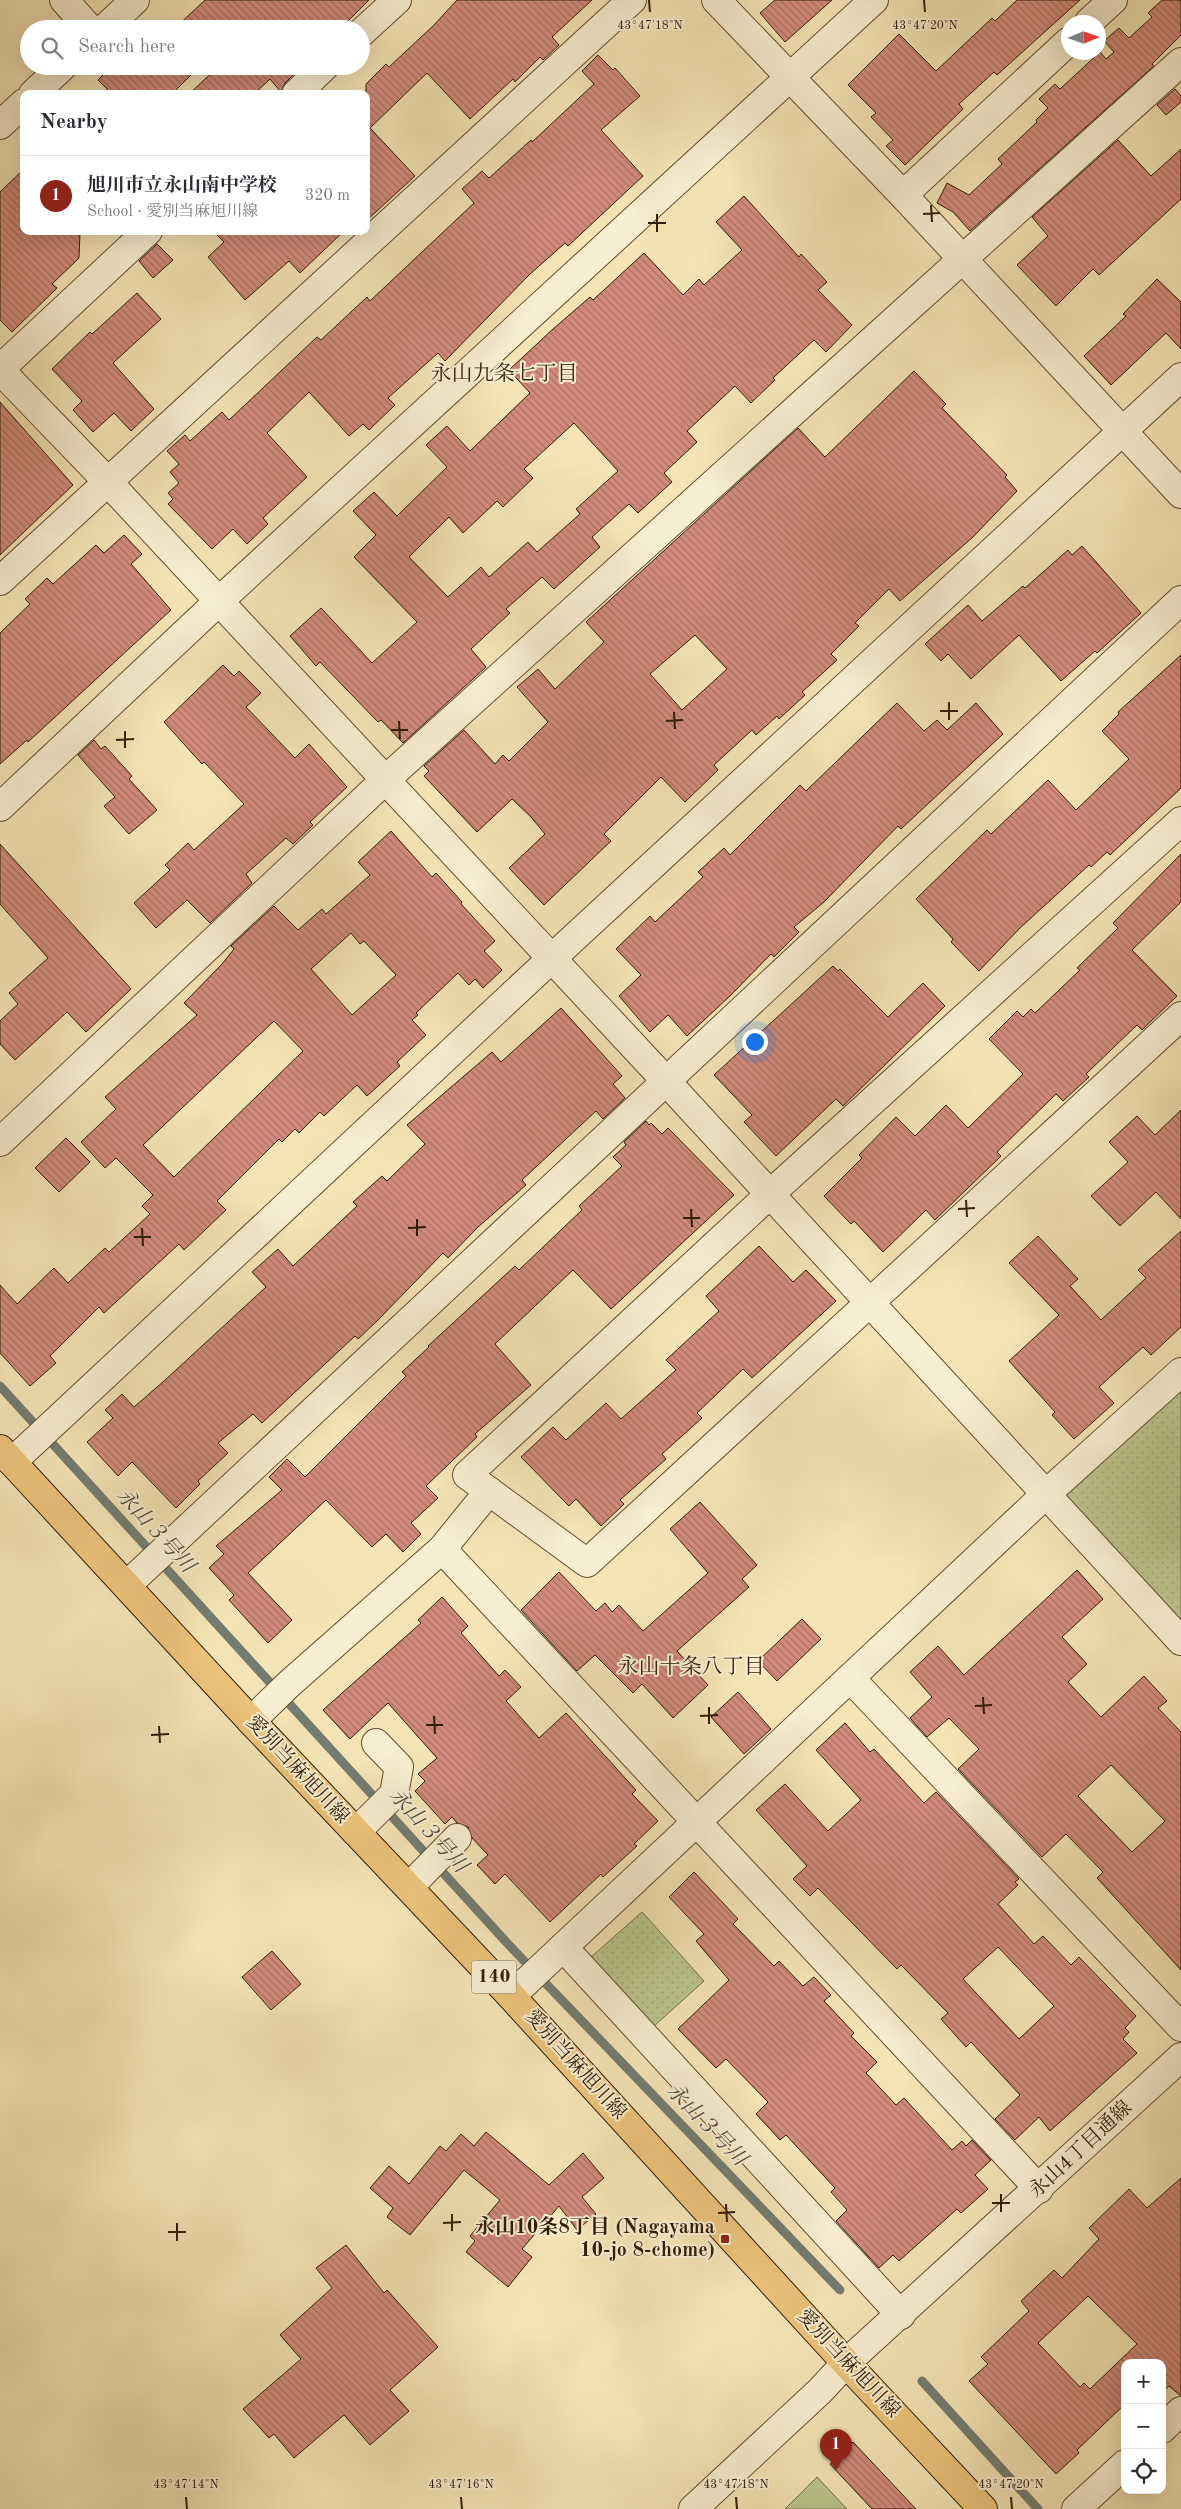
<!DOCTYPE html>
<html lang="en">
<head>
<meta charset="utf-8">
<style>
	body { margin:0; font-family:"Old Standard TT","Noto Serif JP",serif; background:#f2f2f3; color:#2b2b33 }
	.controls { position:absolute; right:15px; bottom:15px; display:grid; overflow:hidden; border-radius:10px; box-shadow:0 5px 20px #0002 }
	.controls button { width:45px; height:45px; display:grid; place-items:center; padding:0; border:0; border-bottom:1px solid #e1e1e2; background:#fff; color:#2b2b33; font:25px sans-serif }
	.compass { position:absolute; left:1061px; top:15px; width:45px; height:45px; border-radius:50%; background:#fff; box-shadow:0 5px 20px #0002; rotate:88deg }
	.you { position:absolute; left:754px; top:1041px; width:18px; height:18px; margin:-12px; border:4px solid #fff; border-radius:50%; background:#1a73e8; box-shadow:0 0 0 8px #1a73e833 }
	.badge { display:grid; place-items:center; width:32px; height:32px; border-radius:50%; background:#8f2418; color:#fff; font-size:16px; font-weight:700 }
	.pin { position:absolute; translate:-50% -41px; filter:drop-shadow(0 1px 2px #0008) }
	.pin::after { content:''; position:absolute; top:26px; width:18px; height:15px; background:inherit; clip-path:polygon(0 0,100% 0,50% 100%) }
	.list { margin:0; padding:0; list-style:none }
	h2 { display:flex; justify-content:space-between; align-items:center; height:65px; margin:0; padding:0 20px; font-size:21px }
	h2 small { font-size:16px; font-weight:400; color:#7c7c81 }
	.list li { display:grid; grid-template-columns:32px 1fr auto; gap:15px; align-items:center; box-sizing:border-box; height:80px; padding:0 20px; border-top:1px solid #e1e1e2 }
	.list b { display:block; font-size:19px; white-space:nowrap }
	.list p { margin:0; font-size:16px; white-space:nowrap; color:#7c7c81 }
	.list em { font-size:16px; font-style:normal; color:#7c7c81 }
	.icon { flex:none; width:28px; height:28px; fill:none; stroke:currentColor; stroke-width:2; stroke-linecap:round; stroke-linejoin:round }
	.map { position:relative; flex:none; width:1181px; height:2509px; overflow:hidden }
	.search { position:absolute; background:#fff; box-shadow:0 5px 20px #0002; left:20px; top:20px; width:350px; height:55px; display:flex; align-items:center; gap:12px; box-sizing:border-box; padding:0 18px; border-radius:28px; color:#7c7c81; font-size:19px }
	.panel { position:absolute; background:#fff; box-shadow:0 5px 20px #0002; left:20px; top:90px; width:350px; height:145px; border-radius:10px }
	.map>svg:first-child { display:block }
</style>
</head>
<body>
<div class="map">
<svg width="1181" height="2509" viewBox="0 0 1181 2509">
	<defs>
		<pattern id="park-dots" width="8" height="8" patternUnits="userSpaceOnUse" patternTransform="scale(1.25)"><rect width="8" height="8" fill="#bbc48d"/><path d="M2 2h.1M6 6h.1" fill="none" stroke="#a1a878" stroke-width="1.8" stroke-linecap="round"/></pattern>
		<pattern id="building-back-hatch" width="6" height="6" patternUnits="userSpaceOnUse" patternTransform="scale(1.25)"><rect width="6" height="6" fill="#d28b7b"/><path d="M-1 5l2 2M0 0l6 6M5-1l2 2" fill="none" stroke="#ab7163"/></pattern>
	</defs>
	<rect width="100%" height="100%" fill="#f3e3b5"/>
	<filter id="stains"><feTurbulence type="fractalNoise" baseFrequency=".004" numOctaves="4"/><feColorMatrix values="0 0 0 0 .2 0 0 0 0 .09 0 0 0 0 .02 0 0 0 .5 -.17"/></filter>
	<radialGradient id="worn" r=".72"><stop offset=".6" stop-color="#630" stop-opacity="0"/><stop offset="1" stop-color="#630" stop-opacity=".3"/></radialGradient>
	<polygon fill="#bbc48d" stroke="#76704a" points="817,2477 847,2509 785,2509"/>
	<g fill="url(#park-dots)" stroke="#76704a">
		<polygon points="1181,1372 1181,1641 1045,1495"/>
		<polygon points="642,1912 704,1981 653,2027 590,1958"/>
	</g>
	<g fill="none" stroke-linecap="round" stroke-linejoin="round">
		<g stroke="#747c71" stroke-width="9">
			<polyline points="0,1386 508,1944 840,2290"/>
			<polyline points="922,2381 1038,2509"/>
		</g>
	</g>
	<g fill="url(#building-back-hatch)" stroke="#311d06" fill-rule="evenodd">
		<polygon points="205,0 369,0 340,29 174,29"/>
		<polygon points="457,0 592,0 552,37 559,45 543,60 540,57 515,82 513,79 470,119 427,73 370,128 415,176 366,221 366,84 386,64 389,67 434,25"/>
		<polygon points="775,0 832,0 785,42 760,13"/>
		<polygon points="1017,0 1080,0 997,75 994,72 959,104 963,109 905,165 886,146 893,140 871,117 876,113 848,85 899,34 936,71 992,18 995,21"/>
		<polygon points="1162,0 1181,0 1181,35 1152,64 1154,66 970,231 953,212 937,203 947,183 969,195 1002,164 998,159 1037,122 1036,120 1048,108 1039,99 1055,84 1060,89 1100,52 1106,59 1114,52 1104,41 1119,28 1129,38 1152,17 1148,13"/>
		<polygon points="598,55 613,70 615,68 640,96 601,130 643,176 568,246 565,243 529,275 445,361 438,353 388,398 395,405 369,430 363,424 349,436 309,392 267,433 307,477 263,518 268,524 247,544 233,529 212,549 168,504 173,499 168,493 179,483 170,472 179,464 167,451 185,435 190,441 222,412 229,420 317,337 321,340 367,297 370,301 474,203 462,189 482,171 489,178 531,140 532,142 594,84 582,71"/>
		<polygon points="112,66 200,66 172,94 112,94 98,80"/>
		<polygon points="219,66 302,66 285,83 281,92 270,79 254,94 189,94"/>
		<polygon points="1175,89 1181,96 1181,102 1166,115 1157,105"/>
		<polygon points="1118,140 1151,176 1181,149 1181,199 1099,275 1093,269 1056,306 1017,265 1048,236 1032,217"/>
		<polygon points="24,169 24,231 80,231 79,258 52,284 57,288 12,332 0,320 0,192"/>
		<path d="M 744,196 L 799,257 L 801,254 L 827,282 L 818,290 L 852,325 L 826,352 L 814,340 L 773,378 L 775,380 L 751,403 L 735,386 L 687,431 L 697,442 L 664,473 L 672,482 L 638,513 L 629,504 L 592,537 L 600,547 L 554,589 L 542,577 L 506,609 L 510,613 L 471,649 L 486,667 L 403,743 L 381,720 L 378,722 L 320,662 L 316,666 L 290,636 L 321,608 L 372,663 L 417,622 L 354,557 L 376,535 L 353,511 L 374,492 L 397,516 L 447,467 L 426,445 L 447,426 L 470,451 L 530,393 L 509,370 L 553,329 L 590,297 L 593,300 L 644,253 L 683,295 L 699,279 L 704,285 L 742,250 L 716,222 ZM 574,423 L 618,471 L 576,509 L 580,514 L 537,552 L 528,542 L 489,577 L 481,567 L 448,597 L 409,557 L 449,517 L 463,533 L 497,501 L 503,507 L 533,478 L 524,469 Z"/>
		<polygon points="213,231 344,231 300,273 289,261 245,300 208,257 224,242"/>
		<polygon points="157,244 173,260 153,278 139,261"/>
		<polygon points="1157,279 1181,302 1181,349 1166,333 1111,385 1084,356 1126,316 1123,314"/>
		<polygon points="137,293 161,319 113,363 154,409 131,431 114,413 93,432 73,410 82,401 52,369 90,332 92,334"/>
		<path d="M 914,371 L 946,404 L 942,408 L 1007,475 L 1005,477 L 1017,491 L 973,537 L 900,601 L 889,589 L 855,623 L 859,626 L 831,654 L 837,660 L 802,692 L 805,695 L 779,719 L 777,716 L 756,735 L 752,730 L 714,765 L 718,770 L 685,802 L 661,777 L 604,834 L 611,841 L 544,905 L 509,868 L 545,834 L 530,816 L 512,799 L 477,832 L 424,776 L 429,771 L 424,766 L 464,730 L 495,764 L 503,755 L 509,761 L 548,722 L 517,687 L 538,669 L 555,689 L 604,642 L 586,622 L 798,428 L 825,457 ZM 695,635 L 727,669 L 682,710 L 650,674 Z"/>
		<polygon points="0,402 73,485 0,555"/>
		<polygon points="124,535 142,554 131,564 171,610 28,742 27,740 0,764 0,633 30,604 25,599 47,578 53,584 96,545 104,553"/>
		<polygon points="1082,546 1141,613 1097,653 1095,651 1061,681 1019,635 971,679 948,654 941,661 925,644 968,605 982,621 1023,586 1025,588 1068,550 1072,555"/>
		<polygon points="1181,655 1181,788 1110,855 1107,852 1091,867 1089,865 1020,928 979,971 951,942 953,939 916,899 987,830 991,834 1048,780 1076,810 1129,759 1102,731 1119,714 1118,712"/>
		<polygon points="223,665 234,676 239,671 261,693 246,707 295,758 309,744 347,787 310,822 313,825 293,844 286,838 246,874 252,883 210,923 187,900 156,928 134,903 170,870 165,865 188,843 194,850 244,804 204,762 202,764 164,722"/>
		<polygon points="897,703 924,731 937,720 947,730 976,703 1003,734 901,829 898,826 824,902 794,927 799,932 774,957 771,954 731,995 687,1036 668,1015 650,1032 619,996 641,975 616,949 650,916 655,922 703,877 698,872 724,848 730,855 800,785 806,791"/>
		<polygon points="94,740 101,749 105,746 132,776 129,779 157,810 129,834 104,806 115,797 78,755"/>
		<path d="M 391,831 L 432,877 L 436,873 L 462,902 L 461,904 L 495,941 L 484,951 L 502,970 L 483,988 L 475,979 L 469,985 L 458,973 L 416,1013 L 418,1015 L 412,1020 L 426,1035 L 397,1062 L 400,1066 L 367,1096 L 357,1085 L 324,1116 L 320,1112 L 299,1133 L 295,1129 L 282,1142 L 279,1139 L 217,1201 L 226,1210 L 184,1250 L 179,1244 L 104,1313 L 99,1307 L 50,1356 L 56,1363 L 30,1386 L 0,1353 L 0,1285 L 17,1304 L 54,1268 L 68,1283 L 105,1248 L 109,1252 L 150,1214 L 142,1206 L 153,1195 L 116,1158 L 105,1168 L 81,1142 L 116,1109 L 105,1097 L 197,1015 L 184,1003 L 222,964 L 234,949 L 231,946 L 274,906 L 298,930 L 322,909 L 326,914 L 370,875 L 358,862 ZM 351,933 L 360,944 L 364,941 L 396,975 L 352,1015 L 311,969 ZM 274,1021 L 303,1051 L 174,1177 L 143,1145 Z"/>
		<polygon points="0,844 131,989 86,1032 67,1012 15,1060 0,1044 0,1021 18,1004 9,993 48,958 0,904"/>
		<polygon points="1181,854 1181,902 1132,950 1177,996 1142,1030 1137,1025 1086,1074 1089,1077 1063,1101 1056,1094 997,1152 1001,1156 935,1220 926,1210 883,1252 854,1221 851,1224 824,1196 862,1158 859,1155 896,1117 915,1136 946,1105 968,1128 1023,1074 989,1039 1017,1011 1023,1017 1031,1009 1035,1013 1080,970 1077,968 1118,928 1113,923"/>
		<polygon points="833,966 838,971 840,969 888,1017 923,983 945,1006 843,1106 836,1099 776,1156 744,1122 752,1115 714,1075"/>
		<polygon points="561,1008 622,1076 613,1084 625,1098 603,1119 596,1111 522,1180 526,1185 477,1228 448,1258 443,1253 377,1321 358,1339 355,1336 262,1423 253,1414 218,1443 228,1453 198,1481 200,1484 176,1508 132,1462 118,1476 87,1442 113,1418 105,1410 122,1394 134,1407 164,1381 266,1287 252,1272 278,1249 293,1266 357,1206 353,1202 382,1176 387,1181 425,1144 407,1125 492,1052 501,1062"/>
		<polygon points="1181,1110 1181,1219 1156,1192 1120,1226 1091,1196 1128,1162 1109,1142 1137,1116 1155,1135"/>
		<polygon points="646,1121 649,1125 651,1123 662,1134 668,1128 734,1195 611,1309 573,1270 495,1344 531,1385 475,1434 477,1437 426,1486 438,1498 411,1523 421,1534 403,1552 386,1534 372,1547 326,1500 248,1573 292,1620 268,1643 229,1600 234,1595 209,1568 224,1554 216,1546 282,1490 269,1477 287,1459 305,1477 406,1376 402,1372 429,1347 428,1346 515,1266 519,1270 582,1210 579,1206 622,1166 613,1157 626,1145 624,1142"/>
		<polygon points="66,1138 90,1162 59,1192 35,1168"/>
		<polygon points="1181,1231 1181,1327 1151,1355 1143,1347 1099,1387 1114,1403 1074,1439 1052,1415 1055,1412 1009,1361 1059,1315 1009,1263 1038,1236 1078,1279 1070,1286 1101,1320 1146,1278 1138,1270"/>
		<polygon points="759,1246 793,1282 806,1270 836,1301 752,1378 743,1369 697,1413 702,1418 662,1454 666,1459 620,1500 624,1504 601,1526 576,1499 569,1506 521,1457 553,1427 566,1440 606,1403 621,1419 676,1370 666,1360 719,1311 706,1296"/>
		<polygon points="700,1502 757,1565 742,1579 749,1587 677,1651 708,1685 673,1718 642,1684 633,1693 595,1655 577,1671 521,1610 559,1572 596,1611 605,1603 612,1612 619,1605 643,1631 708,1573 670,1529"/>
		<path d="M 1077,1570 L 1103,1599 L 1062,1637 L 1087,1664 L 1068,1682 L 1101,1717 L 1144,1676 L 1167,1701 L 1158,1708 L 1181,1732 L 1181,1970 L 1097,1878 L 1103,1872 L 1066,1834 L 1042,1857 L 958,1769 L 979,1749 L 949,1718 L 927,1737 L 910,1718 L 932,1697 L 910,1672 L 938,1646 L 964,1675 ZM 1111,1765 L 1165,1821 L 1132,1852 L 1078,1796 Z"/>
		<polygon points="442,1597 468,1626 461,1633 499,1676 505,1670 521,1687 506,1701 539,1738 566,1713 636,1790 632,1794 658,1821 634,1844 637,1846 603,1877 601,1874 550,1922 505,1874 495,1884 477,1865 488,1855 472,1838 468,1827 457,1823 452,1817 445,1824 415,1791 425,1781 418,1774 437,1758 388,1703 350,1739 323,1710 421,1623 418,1620"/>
		<polygon points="802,1619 821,1639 777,1681 758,1661"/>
		<polygon points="738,1692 771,1729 744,1754 711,1717"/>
		<path d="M 845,1723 L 870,1752 L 874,1749 L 924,1803 L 936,1792 L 1019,1879 L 1015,1882 L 1018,1885 L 998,1904 L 1034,1944 L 1043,1936 L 1071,1965 L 1079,1957 L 1136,2016 L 1125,2028 L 1129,2032 L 1123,2039 L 1137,2053 L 1050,2131 L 1039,2117 L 1015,2140 L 995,2119 L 1020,2095 L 971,2042 L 966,2047 L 941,2019 L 948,2013 L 901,1965 L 897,1969 L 818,1888 L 810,1896 L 793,1879 L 807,1866 L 756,1810 L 785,1784 L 828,1831 L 861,1800 L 816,1750 ZM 998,1947 L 1054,2006 L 1019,2039 L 963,1979 Z"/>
		<polygon points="694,1872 738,1919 733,1924 774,1966 779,1961 803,1986 814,1977 831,1995 824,2001 854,2033 851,2036 877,2062 866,2073 896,2105 904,2098 952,2150 962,2141 966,2146 972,2140 991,2160 975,2175 988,2189 961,2213 957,2209 899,2261 893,2255 879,2268 836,2221 847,2210 831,2192 835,2188 786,2135 780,2140 756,2114 768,2102 726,2059 716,2068 678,2029 729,1980 696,1941 704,1934 669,1897"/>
		<polygon points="272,1951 301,1984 271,2010 242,1977"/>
		<polygon points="486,2132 549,2185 583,2153 604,2178 582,2197 596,2214 577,2230 559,2206 522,2249 532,2257 508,2287 466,2252 475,2241 470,2236 500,2200 464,2170 410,2235 387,2217 393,2208 370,2188 389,2166 409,2184 440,2146 446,2151 461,2134 474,2146"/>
		<path d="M 1181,2178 L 1181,2396 L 1169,2386 L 1162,2392 L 1162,2363 L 1125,2363 L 1125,2404 L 1077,2450 L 1079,2453 L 1056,2474 L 969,2381 L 988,2364 L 981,2357 L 1029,2311 L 1021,2301 L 1054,2270 L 1062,2278 L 1099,2239 L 1089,2228 L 1129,2189 L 1147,2208 ZM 1088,2296 L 1137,2344 L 1090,2389 L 1084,2383 L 1080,2387 L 1038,2343 Z"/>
		<polygon points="346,2245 384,2293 387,2290 438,2347 390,2390 409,2411 370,2445 344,2415 294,2458 274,2434 269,2438 243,2409 301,2359 280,2335 332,2288 316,2268"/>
		<polygon points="853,2442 916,2509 872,2509 830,2464"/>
	</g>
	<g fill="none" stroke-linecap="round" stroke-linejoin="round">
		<g stroke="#624e32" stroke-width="30">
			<g id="minor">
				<polyline points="64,0 90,29"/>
				<polyline points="716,0 903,195 1181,494"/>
				<polyline points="1089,22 1113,0"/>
				<polyline points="104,29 135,0"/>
				<polyline points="361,33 397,0"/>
				<polyline points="33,94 63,66"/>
				<polyline points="296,94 325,66"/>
				<polyline points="0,125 24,103"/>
				<polyline points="903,195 1068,42"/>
				<polyline points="0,369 148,231"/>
				<polyline points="0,370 107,481 666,1081 1181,1641"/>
				<polyline points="0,581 632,0"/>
				<polyline points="0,807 218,602 874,0"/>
				<polyline points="1181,821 769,1195 467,1475 587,1563 1181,1016"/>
				<polyline points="0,1142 384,781 1181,62"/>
				<polyline points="12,1462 551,959 1181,377"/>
				<polyline points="442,1549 489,1491"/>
				<polyline points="127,1585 1181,600"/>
				<polyline points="850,1678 1181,2027"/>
				<polyline points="251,1721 289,1684 442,1549 1039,2189"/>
				<polyline points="356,1832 394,1794 399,1767 376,1743"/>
				<polyline points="409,1887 457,1838"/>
				<polyline points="563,1947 901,2315"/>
				<polyline points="511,1996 1045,1495 1181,1372"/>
				<polyline points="1162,2429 1181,2411"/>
				<polyline points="693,2509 820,2391 846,2363 1181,2057"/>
				<polyline points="1076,2509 1125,2464"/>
			</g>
		</g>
		<g stroke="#311d06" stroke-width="30">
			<polyline id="major" points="0,1449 251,1721 511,1996 846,2363 983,2509"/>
		</g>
		<use href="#minor" stroke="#f7edcf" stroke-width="28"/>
		<use href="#major" stroke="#eac27a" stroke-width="28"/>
	</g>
	<path fill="none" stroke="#311d06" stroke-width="2" d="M 649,0 L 650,12M 924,0 L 925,12M 931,205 L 932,222M 657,214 L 657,232M 923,214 L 940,213M 648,223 L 666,223M 949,702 L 949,720M 940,711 L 958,711M 674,712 L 675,729M 399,721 L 400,739M 666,721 L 683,720M 391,730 L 408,730M 125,731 L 125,748M 116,740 L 134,739M 966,1200 L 967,1217M 691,1209 L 692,1227M 958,1209 L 975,1208M 683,1218 L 700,1218M 417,1219 L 417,1236M 142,1228 L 143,1246M 408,1228 L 426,1227M 134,1237 L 151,1237M 983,1697 L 984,1714M 975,1706 L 992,1705M 709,1707 L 709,1724M 434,1716 L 435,1734M 700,1716 L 718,1715M 426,1725 L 443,1725M 159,1726 L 160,1743M 151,1735 L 169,1734M 1001,2194 L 1001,2212M 992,2203 L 1010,2203M 726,2204 L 727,2222M 718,2213 L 735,2212M 452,2214 L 452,2231M 177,2223 L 177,2241M 443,2223 L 461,2222M 168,2232 L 186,2232M 186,2497 L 187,2509M 461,2497 L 462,2509M 736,2497 L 737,2509M 1011,2497 L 1012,2509"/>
	<rect fill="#8f2418" stroke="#f7edcf" stroke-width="2" x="720" y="2234" width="10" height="10" rx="2.5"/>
	<g text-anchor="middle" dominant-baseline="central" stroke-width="4" stroke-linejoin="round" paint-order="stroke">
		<rect fill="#f7edcf" stroke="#6c5b42" stroke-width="1" x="471.5" y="1960.5" width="45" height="33" rx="4"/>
		<g font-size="19" font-weight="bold" fill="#311d06">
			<text x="494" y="1977">140</text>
		</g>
		<g font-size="20" fill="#311d06" stroke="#f7edcf">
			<text transform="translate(297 1770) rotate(47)">愛別当麻旭川線</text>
			<text transform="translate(575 2065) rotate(48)">愛別当麻旭川線</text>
			<text transform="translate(1081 2150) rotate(-43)">永山4丁目通線</text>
			<text transform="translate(848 2364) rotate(47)">愛別当麻旭川線</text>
		</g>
		<g font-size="20" font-weight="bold" fill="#311d06" stroke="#f7edcf" text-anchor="end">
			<text x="715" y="2228">永山10条8丁目 (Nagayama<tspan x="715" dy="23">10-jo 8-chome)</tspan></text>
		</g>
		<g font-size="21" fill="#311d06" stroke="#f7edcf">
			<text x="504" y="374">永山九条七丁目</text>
			<text x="691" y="1667">永山十条八丁目</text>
		</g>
		<g font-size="21" font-style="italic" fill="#534c3c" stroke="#f7edcf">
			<text transform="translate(155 1531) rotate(48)">永山３号川</text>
			<text transform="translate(428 1831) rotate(48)">永山３号川</text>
			<text transform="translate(706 2125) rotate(46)">永山３号川</text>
		</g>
	</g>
	<g font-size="12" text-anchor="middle" fill="#311d06" stroke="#f7edcf" stroke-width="4" stroke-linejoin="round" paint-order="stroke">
		<text x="650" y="29">43°47'18"N</text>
		<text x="925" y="29">43°47'20"N</text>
		<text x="186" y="2488">43°47'14"N</text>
		<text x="461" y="2488">43°47'16"N</text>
		<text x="736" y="2488">43°47'18"N</text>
		<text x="1011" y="2488">43°47'20"N</text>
	</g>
	<rect width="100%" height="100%" filter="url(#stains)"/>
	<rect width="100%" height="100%" fill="url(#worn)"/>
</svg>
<div class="controls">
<button>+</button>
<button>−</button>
<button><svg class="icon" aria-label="locate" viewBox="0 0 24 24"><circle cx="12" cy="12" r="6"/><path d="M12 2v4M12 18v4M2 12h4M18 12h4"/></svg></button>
</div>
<svg class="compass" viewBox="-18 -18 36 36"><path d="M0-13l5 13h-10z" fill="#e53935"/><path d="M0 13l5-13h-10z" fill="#7c7c81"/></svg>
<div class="you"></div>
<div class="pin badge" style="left:836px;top:2470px">1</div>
<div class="search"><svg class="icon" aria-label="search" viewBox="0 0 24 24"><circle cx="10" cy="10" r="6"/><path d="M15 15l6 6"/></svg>Search here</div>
<section class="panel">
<h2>Nearby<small></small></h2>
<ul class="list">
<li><span class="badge">1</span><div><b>旭川市立永山南中学校</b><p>School · 愛別当麻旭川線</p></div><em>320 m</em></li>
</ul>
</section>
</div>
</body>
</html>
